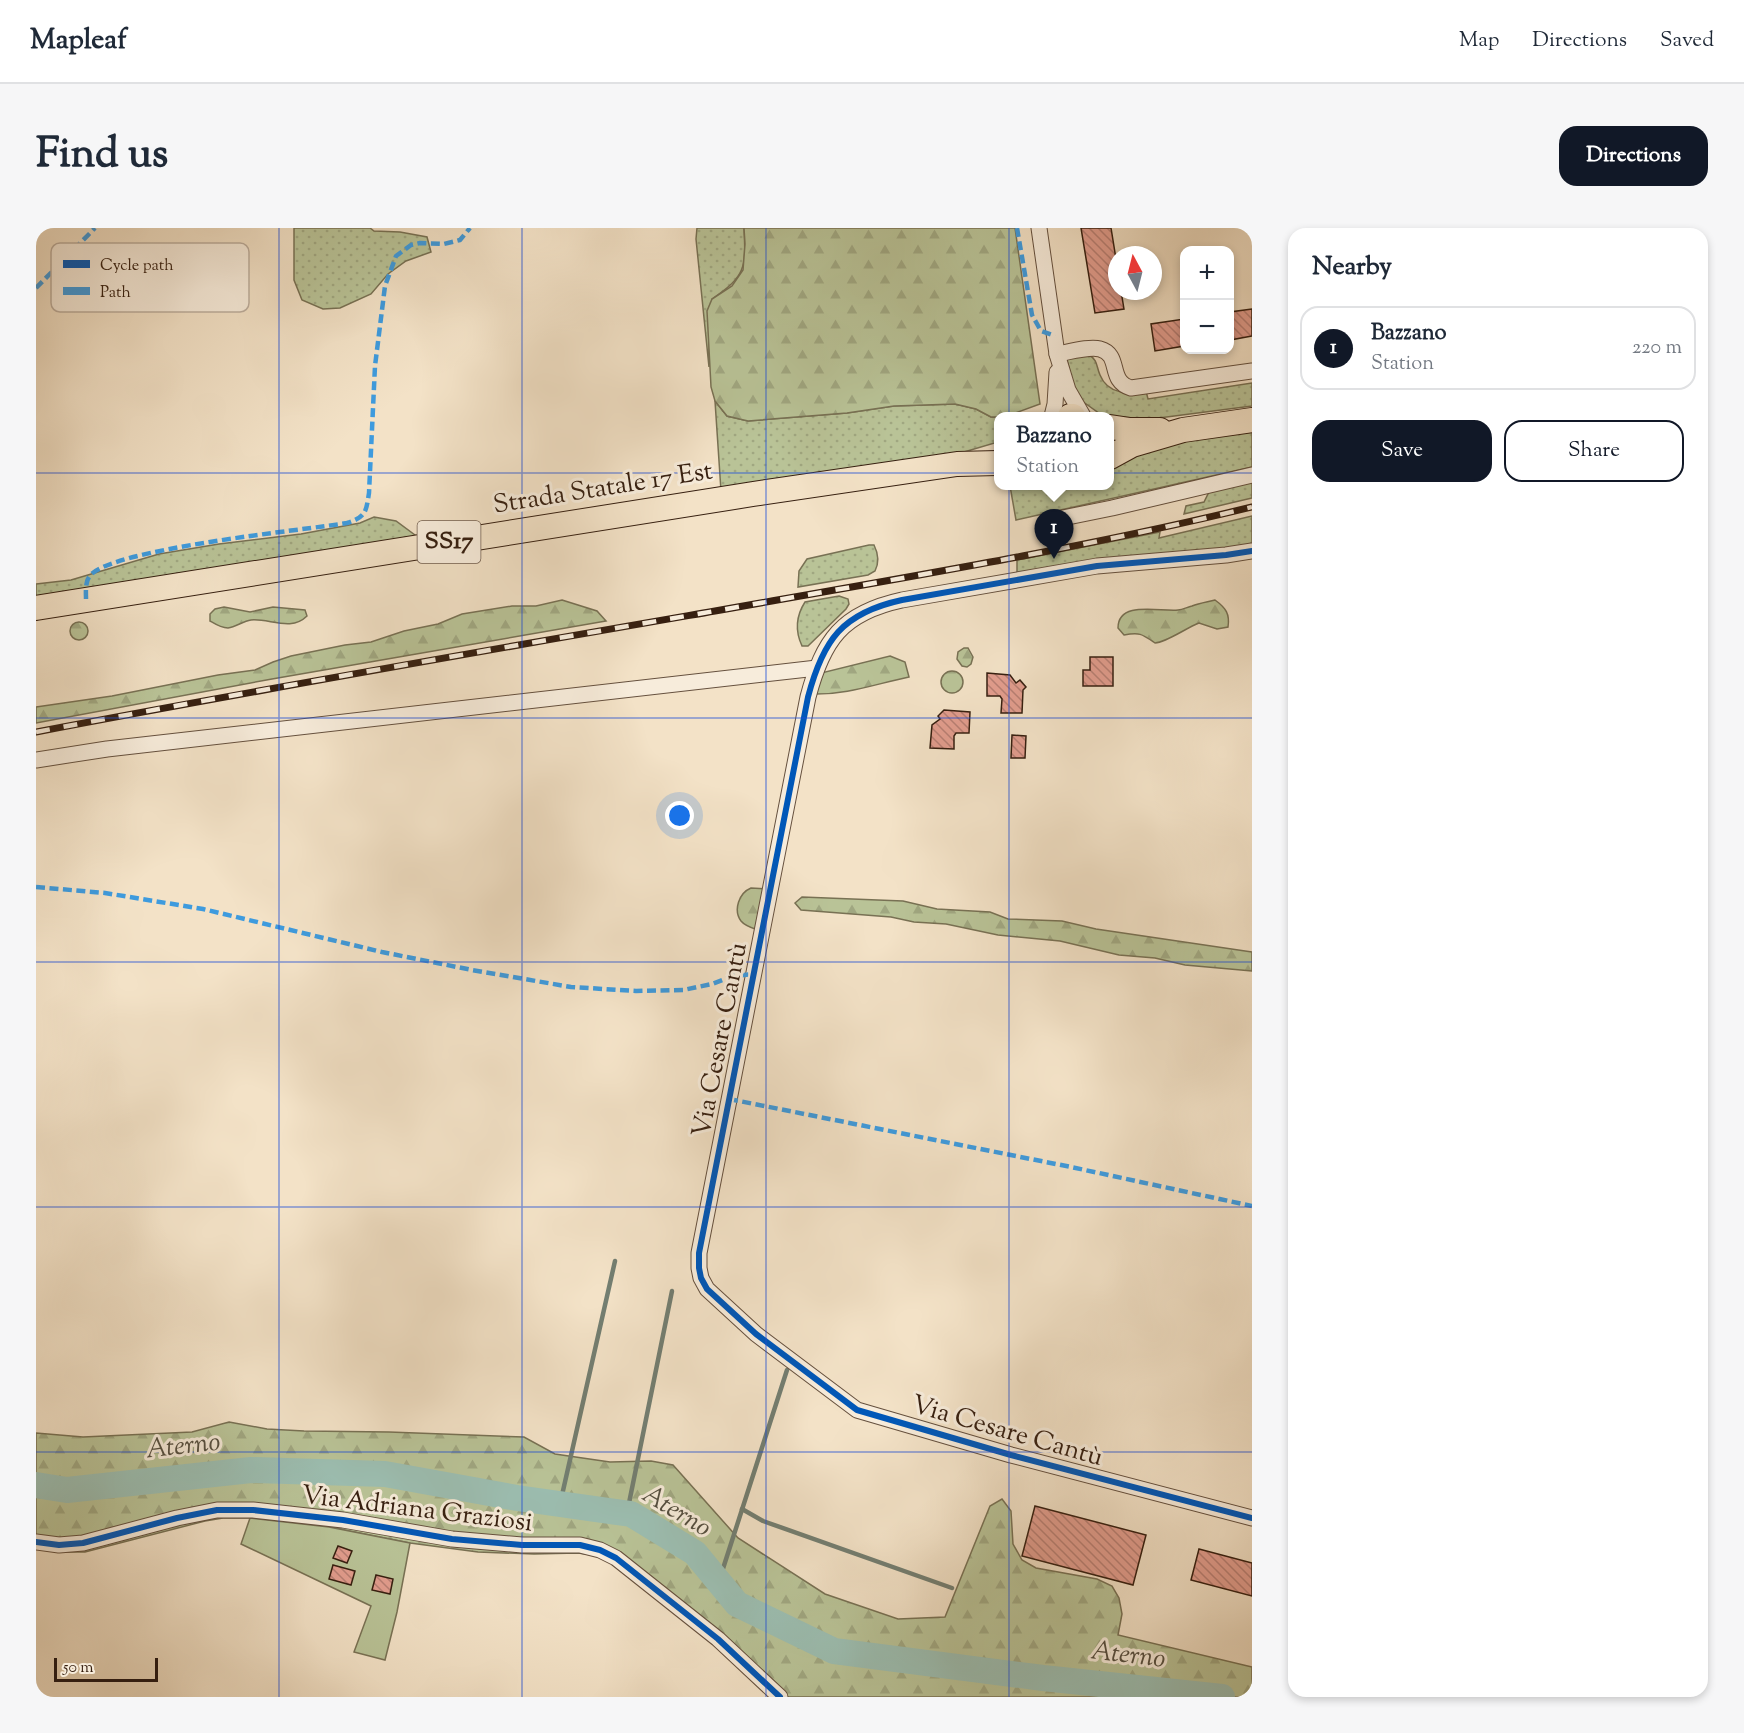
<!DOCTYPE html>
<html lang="en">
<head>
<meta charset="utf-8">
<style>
	body { margin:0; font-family:"Sorts Mill Goudy",serif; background:#f6f6f7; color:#1f2937 }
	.controls { position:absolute; right:18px; top:18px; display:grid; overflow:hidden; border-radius:12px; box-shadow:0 3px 9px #0003 }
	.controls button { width:54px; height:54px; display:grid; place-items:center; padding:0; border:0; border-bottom:2px solid #e0e1e3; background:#fff; color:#1f2937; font:30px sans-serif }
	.compass { position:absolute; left:1072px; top:18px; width:54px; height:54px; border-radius:50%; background:#fff; box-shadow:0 3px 9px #0003; rotate:353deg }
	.scale { position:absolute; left:18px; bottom:15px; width:104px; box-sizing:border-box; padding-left:6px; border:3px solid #361f10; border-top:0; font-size:16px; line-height:21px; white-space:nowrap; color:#361f10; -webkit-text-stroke:4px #f7ecdb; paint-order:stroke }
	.you { position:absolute; left:644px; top:588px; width:21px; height:21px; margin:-15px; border:4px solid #fff; border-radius:50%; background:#1a73e8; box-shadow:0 0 0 9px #1a73e833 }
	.badge { display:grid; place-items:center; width:39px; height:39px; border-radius:50%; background:#111827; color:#fff; font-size:20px; font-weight:700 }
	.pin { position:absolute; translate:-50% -50px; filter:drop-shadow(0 2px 3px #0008) }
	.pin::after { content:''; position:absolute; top:32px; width:21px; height:18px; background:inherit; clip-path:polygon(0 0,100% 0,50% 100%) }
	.popup { position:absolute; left:958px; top:184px; width:120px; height:78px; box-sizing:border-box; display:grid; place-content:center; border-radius:12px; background:#fff; filter:drop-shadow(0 2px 4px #0005); font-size:20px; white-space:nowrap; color:#747a83 }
	.popup b { font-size:22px; color:#1f2937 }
	.popup::after { content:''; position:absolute; left:50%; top:100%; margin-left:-12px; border:12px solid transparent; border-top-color:#fff }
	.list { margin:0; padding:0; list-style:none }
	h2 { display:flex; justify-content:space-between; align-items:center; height:78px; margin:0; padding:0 24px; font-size:26px }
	h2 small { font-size:20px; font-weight:400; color:#747a83 }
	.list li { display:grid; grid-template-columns:39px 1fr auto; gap:18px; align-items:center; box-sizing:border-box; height:84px; margin:0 12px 12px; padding:0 12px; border:2px solid #e0e1e3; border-radius:18px }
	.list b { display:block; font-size:22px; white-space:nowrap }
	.list p { margin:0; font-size:20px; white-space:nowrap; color:#747a83 }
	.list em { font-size:20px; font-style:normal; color:#747a83 }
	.actions { display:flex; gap:12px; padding:18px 24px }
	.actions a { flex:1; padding:14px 0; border:2px solid #111827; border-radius:18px; text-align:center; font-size:21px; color:#111827 }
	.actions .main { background:#111827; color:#fff }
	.map { position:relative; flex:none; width:1216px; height:1469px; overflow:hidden; border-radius:18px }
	header { display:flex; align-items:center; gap:36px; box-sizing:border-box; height:84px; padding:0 30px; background:#fff; border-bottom:2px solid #e0e1e3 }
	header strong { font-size:28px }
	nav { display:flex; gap:33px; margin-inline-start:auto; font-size:21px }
	.intro { display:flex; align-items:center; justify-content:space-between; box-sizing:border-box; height:144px; padding:0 36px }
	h1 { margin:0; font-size:42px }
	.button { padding:15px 27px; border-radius:18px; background:#111827; color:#fff; font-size:21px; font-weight:700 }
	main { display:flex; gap:36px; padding:0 36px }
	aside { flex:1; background:#fff; border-radius:18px; box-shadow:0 3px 9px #0003 }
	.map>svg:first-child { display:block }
</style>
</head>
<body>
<header>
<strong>Mapleaf</strong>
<nav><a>Map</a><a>Directions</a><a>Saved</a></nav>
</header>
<div class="intro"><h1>Find us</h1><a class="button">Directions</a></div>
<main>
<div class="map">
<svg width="1216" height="1469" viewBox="0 0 1216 1469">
	<defs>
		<pattern id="grass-dots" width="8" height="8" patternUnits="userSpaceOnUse" patternTransform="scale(1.5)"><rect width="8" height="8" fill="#b9c397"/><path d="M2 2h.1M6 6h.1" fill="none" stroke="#a0a781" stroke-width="1.8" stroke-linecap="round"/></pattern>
		<pattern id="forest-firs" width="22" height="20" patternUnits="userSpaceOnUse" patternTransform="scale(1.5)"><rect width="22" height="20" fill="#b9c397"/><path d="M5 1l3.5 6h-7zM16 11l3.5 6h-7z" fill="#a0a781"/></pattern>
		<pattern id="building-back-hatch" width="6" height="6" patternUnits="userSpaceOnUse" patternTransform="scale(1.5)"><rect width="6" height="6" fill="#e29d8e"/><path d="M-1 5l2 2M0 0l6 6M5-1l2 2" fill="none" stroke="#b87f73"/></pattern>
	</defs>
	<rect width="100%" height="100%" fill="#f3e2c7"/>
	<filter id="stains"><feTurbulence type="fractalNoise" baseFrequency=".00333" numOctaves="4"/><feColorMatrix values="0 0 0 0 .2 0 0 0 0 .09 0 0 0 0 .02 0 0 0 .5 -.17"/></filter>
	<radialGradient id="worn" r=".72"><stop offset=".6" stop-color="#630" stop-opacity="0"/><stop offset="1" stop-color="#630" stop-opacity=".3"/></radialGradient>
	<g fill="url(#grass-dots)" stroke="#787154" stroke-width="1.5">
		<polygon points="258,0 334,0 338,3 364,4 391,9 395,24 370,33 352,46 335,66 304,80 287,81 266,72 258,52"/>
		<path d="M 661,0 L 708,0 C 710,40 710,48 676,71 L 673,117 L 673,139 L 660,11 Z"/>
		<path d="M 1053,127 C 1062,132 1060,138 1064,147 C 1072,167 1093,166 1110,163 L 1112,171 L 1216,155 L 1216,178 L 1115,191 L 1067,188 L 1046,173 L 1039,164 L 1031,132 L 1033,130 Z"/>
		<polygon points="679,173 691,188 712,193 811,185 858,178 919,176 940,181 955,189 962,189 962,214 928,224 685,263"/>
		<polygon points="1216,197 1216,239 980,292 974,258 1074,258 1074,232"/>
		<polygon points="1216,253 1216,270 1148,286 1150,278 1168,274 1173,264"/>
		<polygon points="1216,288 1216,317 981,347 981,332 1124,304 1123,310"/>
		<polygon points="338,289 360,293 383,310 0,368 0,356 35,352 123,326 183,316 265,306 324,295"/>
		<path d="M 833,317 L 838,317 C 842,325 843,335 839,343 L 832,347 L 762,359 L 763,343 L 771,331 Z"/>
		<path d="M 803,368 L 812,371 L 813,376 L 810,381 L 772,418 L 766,418 C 759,403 760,388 769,374 Z"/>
	</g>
	<g fill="url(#forest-firs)" stroke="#787154" stroke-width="1.5">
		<polygon points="708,0 979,0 1004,176 971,188 962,189 955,189 940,181 919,176 858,178 811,185 712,193 691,188 679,173 675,159 671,83 676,71 696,58 707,42 709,16"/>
		<polygon points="526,372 561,383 570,393 236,451 0,495 0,479 76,468 182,447 219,442 237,434 255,428 309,417 335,414 368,403 402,396 426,386 476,378 500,378"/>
		<path d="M 1179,372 C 1190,380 1194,386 1192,399 L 1181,401 L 1163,395 C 1150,400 1131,414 1119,415 C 1106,406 1104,404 1088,407 L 1082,400 C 1082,372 1124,384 1142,382 C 1147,382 1151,379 1156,378 C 1163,375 1171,374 1179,372 Z"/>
		<path d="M 188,379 L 214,384 L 237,379 L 269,382 L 271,388 C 255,404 233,390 215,392 C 207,393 200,399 192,400 C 185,400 179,396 174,393 L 174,386 L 179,381 Z"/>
		<circle cx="43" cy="403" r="9"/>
		<polygon points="928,420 932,420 937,429 935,436 931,439 926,438 921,431 922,424"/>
		<path d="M 854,428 L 869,434 L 873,449 C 839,456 811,467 776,466 L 781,446 Z"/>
		<circle cx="916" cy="454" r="11"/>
		<path d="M 715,660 L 731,661 L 722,702 C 716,700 709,698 705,693 C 697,682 703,665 715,660 Z"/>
		<polygon points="766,669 867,673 901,681 954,684 972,691 1026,693 1060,701 1216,724 1216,743 1149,737 1119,730 1083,727 1024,713 962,707 910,696 878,694 855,689 765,682 759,675"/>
		<polygon points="193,1194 231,1201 268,1203 353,1204 488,1209 519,1226 574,1234 615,1233 637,1237 702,1310 789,1366 862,1391 909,1389 954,1278 966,1271 975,1283 977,1316 986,1332 1000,1340 1061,1351 1076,1358 1083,1370 1086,1386 1082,1407 1216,1439 1216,1469 736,1469 698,1434 645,1389 572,1332 557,1327 542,1325 498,1326 442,1324 374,1315 293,1299 214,1290 187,1290 169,1293 49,1324 22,1324 0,1320 0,1205 47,1209 156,1204"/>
	</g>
	<polygon fill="#b9c397" stroke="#787154" stroke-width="1.5" points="214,1290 293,1299 374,1315 361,1384 349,1432 318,1424 335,1378 205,1316"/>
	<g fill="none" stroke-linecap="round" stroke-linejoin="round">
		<g stroke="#737e71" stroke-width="4.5">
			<polyline points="524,1276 579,1033"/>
			<polyline points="706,1281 727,1293 916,1360"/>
			<polyline points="591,1285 636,1063"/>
			<polyline points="683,1353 751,1142"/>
		</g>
		<polyline stroke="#9cbeb1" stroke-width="26" points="0,1257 31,1262 215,1242 349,1246 481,1270 595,1286 659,1325 701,1376 798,1423 1007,1450 1186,1469"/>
	</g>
	<g fill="url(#building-back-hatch)" stroke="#361f10" stroke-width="1.5">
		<polygon points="1045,0 1075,0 1081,37 1081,63 1085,63 1088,81 1059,85"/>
		<polygon points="1216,81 1216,108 1194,112 1194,84"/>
		<polygon points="1148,91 1148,118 1119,123 1115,96"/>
		<polygon points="1054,429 1077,429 1077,458 1047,458 1047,442 1054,442"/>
		<polygon points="951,445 974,447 980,455 984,452 990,459 987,462 986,485 965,485 966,471 964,468 951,468"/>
		<polygon points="908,482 934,484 933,505 920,505 918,508 918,521 894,520 896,497 904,491 902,488"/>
		<polygon points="976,507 990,508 989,530 975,530"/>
		<polygon points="999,1278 1110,1307 1097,1357 986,1328"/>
		<polygon points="302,1318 316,1323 311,1335 297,1330"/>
		<polygon points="1163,1321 1216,1335 1216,1368 1155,1352"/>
		<polygon points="297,1337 319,1343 315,1357 293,1351"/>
		<polygon points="340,1347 357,1351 354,1366 336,1362"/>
	</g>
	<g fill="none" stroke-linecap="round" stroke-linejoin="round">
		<g stroke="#65503e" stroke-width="17">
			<g id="street">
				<polyline points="1003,0 1021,126 1032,162 1047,188"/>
				<path d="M 1021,126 C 1033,124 1054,118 1064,121 C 1086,127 1071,153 1095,160 L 1216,143"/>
				<polyline points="1016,188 1019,176 1021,144"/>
				<polyline points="1017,292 1076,280 1216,247"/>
				<path d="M 1216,323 L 1190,327 L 1061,338 L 866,372 C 806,385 787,412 772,469 L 663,1025 L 663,1040 L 665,1050 L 671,1061 L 720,1106 L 821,1182 L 975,1227 L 1216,1290"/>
				<polyline points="0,532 71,521 781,440"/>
				<polyline points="0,1314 23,1317 47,1315 141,1290 181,1282 217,1282 307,1292 416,1311 486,1317 544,1317 564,1322 580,1330 682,1411 744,1469"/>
			</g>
		</g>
		<g stroke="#361f10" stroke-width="26">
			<g id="primary">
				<polyline points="1034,188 1037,188"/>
				<polyline points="1074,199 1094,202 1124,202"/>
				<polyline points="1074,229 1096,217 1147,202 1216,192"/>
				<polyline points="0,380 717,266 921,236 962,235"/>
			</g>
		</g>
		<use href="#street" stroke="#f7ecdb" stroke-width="15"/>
		<use href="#primary" stroke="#f3e2c7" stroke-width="24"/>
		<g stroke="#361f10" stroke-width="7">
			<path id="rail" d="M 0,504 C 226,461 453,422 679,383 C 859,351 1039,322 1216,279"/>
		</g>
		<use href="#rail" stroke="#f7ecdb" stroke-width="4.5" stroke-dasharray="14" stroke-linecap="butt"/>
		<g stroke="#3e9bde" stroke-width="4.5" stroke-dasharray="9 4.5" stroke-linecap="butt">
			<polyline points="981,0 996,87 1005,103 1019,108"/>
			<polyline points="0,60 59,0"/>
			<path d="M 50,371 C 50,365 49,355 53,349 C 70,321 270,302 311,295 C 330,289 330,284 333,265 L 339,138 L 349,58 L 360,28 L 375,17 L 384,15 L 408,16 L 424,12 L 434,0"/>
			<polyline points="0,659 69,665 167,681 346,724 436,742 535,759 600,763 647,762 676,756 697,748 718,746"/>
			<polyline points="693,871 1035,939 1216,978"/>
		</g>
		<g stroke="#f7ecdb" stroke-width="10">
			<g id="cycleway">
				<path d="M 1216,323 L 1190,327 L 1061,338 L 866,372 C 806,385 787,412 772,469 L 663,1025 L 663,1040 L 665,1050 L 671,1061 L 720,1106 L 821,1182 L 975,1227 L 1216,1290"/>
				<polyline points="0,1314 23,1317 47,1315 141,1290 181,1282 217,1282 307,1292 416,1311 486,1317 544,1317 564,1322 580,1330 682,1411 744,1469"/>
			</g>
		</g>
		<use href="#cycleway" stroke="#0057b8" stroke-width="6"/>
	</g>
	<path fill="none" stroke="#1d4ed8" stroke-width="1.5" stroke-opacity="0.55" d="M 243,0 L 243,1469M 486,0 L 486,1469M 730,0 L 730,1469M 973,0 L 973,1469M 0,245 L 1216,245M 0,490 L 1216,490M 0,734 L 1216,734M 0,979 L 1216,979M 0,1224 L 1216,1224"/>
	<g text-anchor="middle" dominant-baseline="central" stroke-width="6" stroke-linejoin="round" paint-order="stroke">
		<rect fill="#f7ecdb" stroke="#705c4d" stroke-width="1.5" x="381.5" y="293" width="63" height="42" rx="4.5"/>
		<g font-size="24" font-weight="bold" fill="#361f10">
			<text x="413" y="314">SS17</text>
		</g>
		<g font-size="26" fill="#361f10" stroke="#f7ecdb">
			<text transform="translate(567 261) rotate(-9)">Strada Statale 17 Est</text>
			<text transform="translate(685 812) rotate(-79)">Via Cesare Cantù</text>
			<text transform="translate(971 1204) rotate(16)">Via Cesare Cantù</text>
			<text transform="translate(381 1282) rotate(7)">Via Adriana Graziosi</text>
		</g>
		<g font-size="27" font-style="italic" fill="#554f40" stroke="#f7ecdb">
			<text transform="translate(147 1219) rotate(-6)">Aterno</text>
			<text transform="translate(640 1284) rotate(31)">Aterno</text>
			<text transform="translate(1092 1428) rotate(7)">Aterno</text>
		</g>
	</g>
	<rect x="15" y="15" width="198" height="69" rx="9" fill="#f7ecdb" stroke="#bdae9e" stroke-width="1.5"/>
	<rect x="27" y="32" width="27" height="8" fill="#0057b8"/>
	<rect x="27" y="59" width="27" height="8" fill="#3e9bde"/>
	<g font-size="16" fill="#361f10">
		<text x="64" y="42">Cycle path</text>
		<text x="64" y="69">Path</text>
	</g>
	<rect width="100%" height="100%" filter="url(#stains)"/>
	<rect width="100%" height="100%" fill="url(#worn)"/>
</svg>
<div class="controls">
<button>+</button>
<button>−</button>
</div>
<svg class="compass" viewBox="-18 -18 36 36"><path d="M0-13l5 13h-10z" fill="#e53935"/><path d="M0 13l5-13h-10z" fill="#747a83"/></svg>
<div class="scale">50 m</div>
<div class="you"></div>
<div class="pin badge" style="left:1018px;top:331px">1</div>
<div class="popup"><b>Bazzano</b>Station</div>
</div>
<aside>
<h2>Nearby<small></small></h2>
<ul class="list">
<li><span class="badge">1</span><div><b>Bazzano</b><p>Station</p></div><em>220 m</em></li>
</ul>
<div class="actions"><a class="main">Save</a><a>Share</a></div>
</aside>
</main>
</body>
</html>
